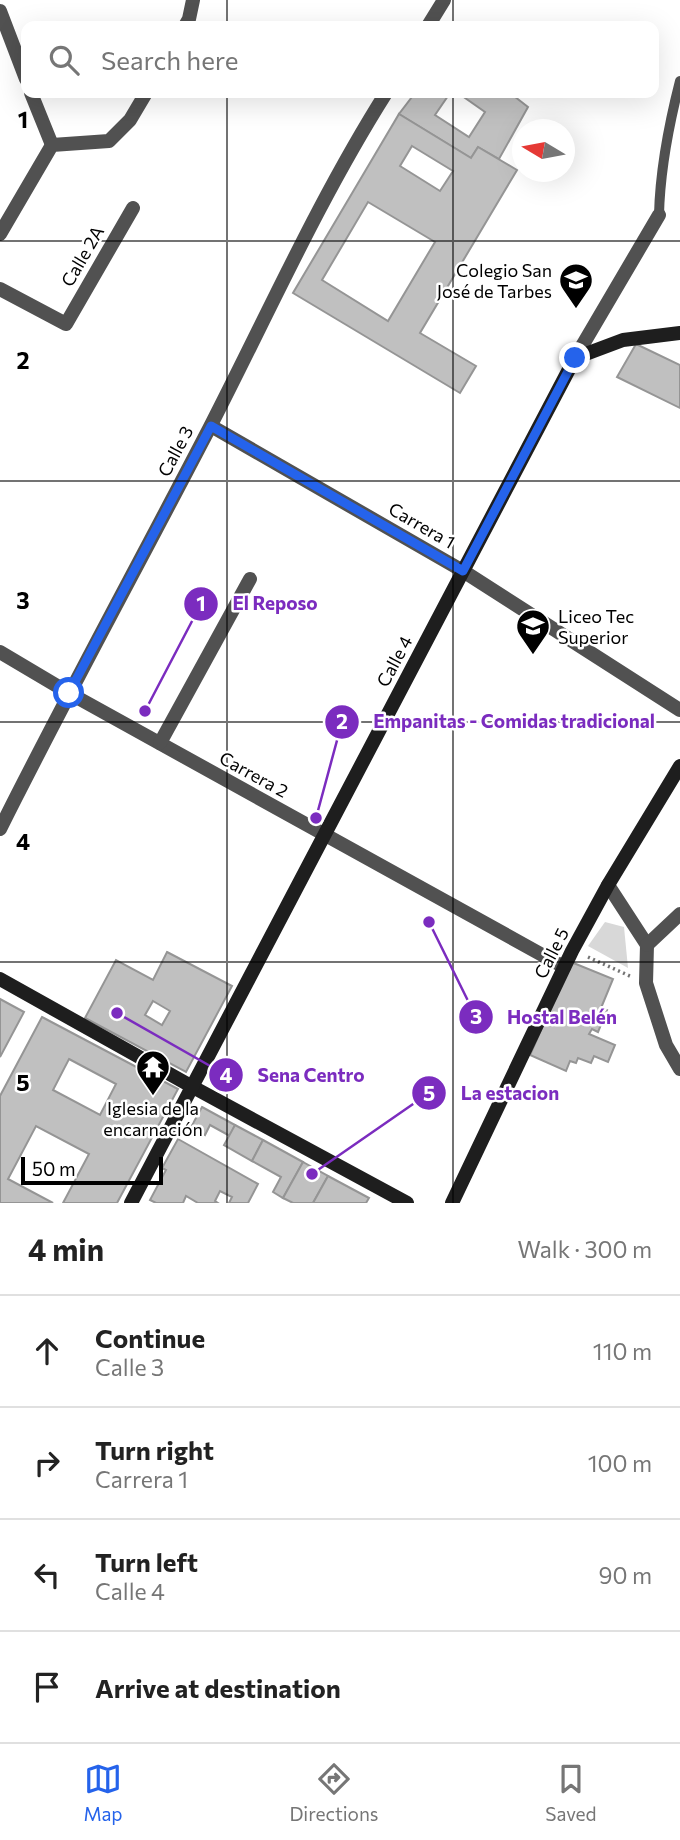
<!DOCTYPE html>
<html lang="en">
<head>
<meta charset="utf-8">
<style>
	body { margin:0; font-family:Commissioner,sans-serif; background:#f6f6f6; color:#222 }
	.compass { position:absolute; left:512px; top:119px; width:63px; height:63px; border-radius:50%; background:#fff; box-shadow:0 7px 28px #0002; rotate:280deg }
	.scale { position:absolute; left:21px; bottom:18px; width:142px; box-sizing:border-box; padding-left:7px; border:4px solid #000; border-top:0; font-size:19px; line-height:24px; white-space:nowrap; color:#000; -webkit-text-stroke:5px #fff; paint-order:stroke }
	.stop { position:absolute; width:21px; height:21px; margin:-16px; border:5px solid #2563eb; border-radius:50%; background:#fff }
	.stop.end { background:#2563eb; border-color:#fff; box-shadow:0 2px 7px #0008 }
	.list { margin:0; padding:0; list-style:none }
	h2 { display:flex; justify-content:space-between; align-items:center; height:91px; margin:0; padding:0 28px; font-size:30px }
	h2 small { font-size:23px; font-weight:400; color:#767676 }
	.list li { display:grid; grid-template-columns:46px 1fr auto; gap:21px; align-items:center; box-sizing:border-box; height:112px; padding:0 28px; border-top:2px solid #e0e0e0 }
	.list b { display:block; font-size:26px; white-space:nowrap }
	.list p { margin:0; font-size:23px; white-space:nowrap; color:#767676 }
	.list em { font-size:23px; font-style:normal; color:#767676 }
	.icon { flex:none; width:38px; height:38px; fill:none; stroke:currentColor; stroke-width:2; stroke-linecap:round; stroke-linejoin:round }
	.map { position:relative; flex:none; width:680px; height:1203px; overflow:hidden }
	.search { position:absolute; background:#fff; box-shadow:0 7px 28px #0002; left:21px; right:21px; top:21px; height:77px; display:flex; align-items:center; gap:18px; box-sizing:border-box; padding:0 24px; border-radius:14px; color:#767676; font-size:26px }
	.sheet { height:539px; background:#fff }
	nav { display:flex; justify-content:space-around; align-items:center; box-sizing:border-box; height:98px; border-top:2px solid #e0e0e0; background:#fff; font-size:19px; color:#767676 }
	nav a { display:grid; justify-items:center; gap:4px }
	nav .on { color:#2563eb }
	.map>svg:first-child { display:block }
</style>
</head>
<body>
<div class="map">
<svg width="680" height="1203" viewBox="0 0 680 1203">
	<rect width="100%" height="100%" fill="#fff"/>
	<polygon fill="#d8d8d8" points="605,922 624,927 628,968 588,946"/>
	<g fill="#c0c0c0" stroke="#959595" stroke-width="2" fill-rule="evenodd">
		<polygon points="415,93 450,93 435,115 469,137 485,112 458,93 510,93 528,107 499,159 478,147 471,158 399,114"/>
		<path d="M 399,114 L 471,158 L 478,147 L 517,170 L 420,333 L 476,366 L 460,393 L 293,293 ZM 412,146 L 453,171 L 440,191 L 400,166 ZM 368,202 L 435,242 L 388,321 L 322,280 Z"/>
		<polygon points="636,344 680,365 680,408 617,377"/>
		<path d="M 167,952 L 232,986 L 186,1072 L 85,1018 L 116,960 L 153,980 ZM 153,1001 L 170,1011 L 162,1025 L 145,1015 Z"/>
		<polygon points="571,962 613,979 601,1008 607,1010 598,1032 592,1029 589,1034 615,1045 608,1062 594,1056 591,1063 578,1058 576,1063 570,1061 566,1071 530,1055"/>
		<polygon points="0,999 24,1012 0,1057"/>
		<path d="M 42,1017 L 178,1089 L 117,1203 L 63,1203 L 89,1154 L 36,1126 L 8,1179 L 53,1203 L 0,1203 L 0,1096 ZM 69,1059 L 116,1084 L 100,1115 L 53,1090 Z"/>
		<polygon points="202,1107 235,1125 230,1136 210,1125 205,1135 191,1127"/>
		<polygon points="235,1125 263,1140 252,1161 224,1145"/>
		<polygon points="178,1139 258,1184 248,1203 229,1203 232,1197 220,1191 215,1201 218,1203 198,1203 186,1196 183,1203 156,1203 150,1200 166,1170 162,1168"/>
		<polygon points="263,1140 303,1162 283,1198 273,1192 281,1177 252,1161"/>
		<polygon points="303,1162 328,1176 313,1203 293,1203 283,1198"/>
		<polygon points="328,1176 369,1198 366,1203 313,1203"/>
	</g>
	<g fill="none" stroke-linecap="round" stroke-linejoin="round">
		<polyline stroke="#737373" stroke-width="3.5" stroke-dasharray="2 3.5" stroke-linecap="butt" points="588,957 632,977"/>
		<path stroke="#515151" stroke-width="10" d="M 659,215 C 660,170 669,124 680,81"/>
		<g stroke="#515151" stroke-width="14">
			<polyline points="0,11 26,79"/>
			<polyline points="185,26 189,19 193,0"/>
			<polyline points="428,26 444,0"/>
			<polyline points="31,93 52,145"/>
			<polyline points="0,234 52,145 109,141 130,120 146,93"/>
			<polyline points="0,289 66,324 133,208"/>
			<polyline points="575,358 659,215"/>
			<polyline points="211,426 463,571 680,710"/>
			<polyline points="0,652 69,693 564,967"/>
			<polyline points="160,743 250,579"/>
			<path d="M 0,829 C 68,693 141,560 211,425 C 268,314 319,199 386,93"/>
			<polyline points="608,885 647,945 646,983 666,1045 680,1069"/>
			<polyline points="647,945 680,914"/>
		</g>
		<g stroke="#1e1e1e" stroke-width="14">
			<polyline points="0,979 191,1086 407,1203"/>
			<polyline points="131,1203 575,358 623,340 680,333"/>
			<polyline points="452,1203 572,951 608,885 680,766"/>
		</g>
	</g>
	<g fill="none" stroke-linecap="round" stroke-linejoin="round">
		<polyline stroke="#2563eb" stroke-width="9" points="69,693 211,426 463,571 575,358"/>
	</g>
	<path fill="none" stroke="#000" stroke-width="2" stroke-opacity="0.55" d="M 227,0 L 227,26M 453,0 L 453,26M 227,93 L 227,1203M 453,93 L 453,1203M 0,241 L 680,241M 0,481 L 680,481M 0,722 L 680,722M 0,962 L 680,962"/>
	<defs>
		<g id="school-pin" transform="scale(1.75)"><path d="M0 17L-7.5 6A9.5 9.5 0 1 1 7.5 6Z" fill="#000" stroke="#fff"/><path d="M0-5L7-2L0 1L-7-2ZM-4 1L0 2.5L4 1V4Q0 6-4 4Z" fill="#fff"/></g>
		<g id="temple-pin" transform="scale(1.75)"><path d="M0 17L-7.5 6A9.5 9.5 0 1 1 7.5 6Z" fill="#000" stroke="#fff"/><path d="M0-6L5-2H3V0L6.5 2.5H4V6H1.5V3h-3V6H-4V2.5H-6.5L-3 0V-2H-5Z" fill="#fff"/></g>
	</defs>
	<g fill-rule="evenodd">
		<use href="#school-pin" x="576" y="280"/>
		<use href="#school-pin" x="533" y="626"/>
		<use href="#temple-pin" x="153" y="1067"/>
	</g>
	<g text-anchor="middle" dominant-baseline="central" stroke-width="5" stroke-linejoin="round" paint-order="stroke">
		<g font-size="18" fill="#000" stroke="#fff">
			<text transform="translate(82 256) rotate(-60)">Calle 2A</text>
			<text transform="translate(175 451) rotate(-62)">Calle 3</text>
			<text transform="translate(422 525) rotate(30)">Carrera 1</text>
			<text transform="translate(394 661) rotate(-62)">Calle 4</text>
			<text transform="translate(254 774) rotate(29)">Carrera 2</text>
			<text transform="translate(551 953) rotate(-63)">Calle 5</text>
		</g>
		<g font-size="18" fill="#000" stroke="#fff" text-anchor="end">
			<text x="552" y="270">Colegio San<tspan x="552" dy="21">José de Tarbes</tspan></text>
			<text x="558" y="616" text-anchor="start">Liceo Tec<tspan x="558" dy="21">Superior</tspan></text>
			<text x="153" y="1108" text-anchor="middle">Iglesia de la<tspan x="153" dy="21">encarnación</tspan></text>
		</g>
	</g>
	<g font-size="23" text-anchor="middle" font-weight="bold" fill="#000" stroke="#fff" stroke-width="5" stroke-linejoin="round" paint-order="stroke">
		<text x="23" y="128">1</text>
		<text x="23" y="369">2</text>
		<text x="23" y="609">3</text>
		<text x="23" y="850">4</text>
		<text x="23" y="1091">5</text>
	</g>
	<path fill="none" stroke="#7b2cbf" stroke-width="2.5" d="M145 711L201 604M316 818L342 722M429 922L476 1017M117 1013L226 1075M312 1174L429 1093"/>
	<g fill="#7b2cbf" stroke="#fff" stroke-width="2.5">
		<circle cx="145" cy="711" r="7"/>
		<circle cx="316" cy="818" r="7"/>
		<circle cx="429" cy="922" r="7"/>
		<circle cx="117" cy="1013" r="7"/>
		<circle cx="312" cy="1174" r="7"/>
		<circle cx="201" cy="604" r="18"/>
		<circle cx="342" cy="722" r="18"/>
		<circle cx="476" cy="1017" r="18"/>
		<circle cx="226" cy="1075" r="18"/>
		<circle cx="429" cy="1093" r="18"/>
	</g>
	<g font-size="21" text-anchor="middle" font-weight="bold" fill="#fff">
		<text x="201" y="611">1</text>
		<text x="342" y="729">2</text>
		<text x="476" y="1024">3</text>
		<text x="226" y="1083">4</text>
		<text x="429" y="1101">5</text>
	</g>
	<g font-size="19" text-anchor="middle" font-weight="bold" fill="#7b2cbf" stroke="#fff" stroke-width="5" stroke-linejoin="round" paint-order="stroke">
		<text x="275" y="610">El Reposo</text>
		<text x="514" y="728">Empanitas - Comidas tradicional</text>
		<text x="562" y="1024">Hostal Belén</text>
		<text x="311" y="1082">Sena Centro</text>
		<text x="510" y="1100">La estacion</text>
	</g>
</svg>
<svg class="compass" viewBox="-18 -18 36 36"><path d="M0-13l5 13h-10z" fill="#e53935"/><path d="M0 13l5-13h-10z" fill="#767676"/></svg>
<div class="scale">50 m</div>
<div class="stop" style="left:69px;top:693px"></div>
<div class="stop end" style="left:575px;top:358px"></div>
<div class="search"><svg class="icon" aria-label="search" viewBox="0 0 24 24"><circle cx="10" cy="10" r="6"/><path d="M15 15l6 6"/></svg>Search here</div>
</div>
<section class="sheet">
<h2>4 min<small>Walk · 300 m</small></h2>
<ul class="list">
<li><svg class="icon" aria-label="ahead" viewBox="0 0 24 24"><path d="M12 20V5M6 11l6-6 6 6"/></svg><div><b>Continue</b><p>Calle 3</p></div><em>110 m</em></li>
<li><svg class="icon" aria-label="right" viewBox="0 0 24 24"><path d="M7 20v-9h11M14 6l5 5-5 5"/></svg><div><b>Turn right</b><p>Carrera 1</p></div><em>100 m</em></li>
<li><svg class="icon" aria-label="left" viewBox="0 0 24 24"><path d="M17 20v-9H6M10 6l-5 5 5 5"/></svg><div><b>Turn left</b><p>Calle 4</p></div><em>90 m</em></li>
<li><svg class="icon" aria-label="arrive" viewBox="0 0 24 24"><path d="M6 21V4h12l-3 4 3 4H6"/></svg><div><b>Arrive at destination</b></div></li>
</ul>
</section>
<nav>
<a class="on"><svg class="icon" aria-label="map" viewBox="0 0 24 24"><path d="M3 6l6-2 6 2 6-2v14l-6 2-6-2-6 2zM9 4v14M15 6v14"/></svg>Map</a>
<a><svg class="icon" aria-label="directions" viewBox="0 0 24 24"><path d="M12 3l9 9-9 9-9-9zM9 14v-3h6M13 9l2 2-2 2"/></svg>Directions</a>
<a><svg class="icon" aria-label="saved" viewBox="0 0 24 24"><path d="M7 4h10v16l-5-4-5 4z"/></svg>Saved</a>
</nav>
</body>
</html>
